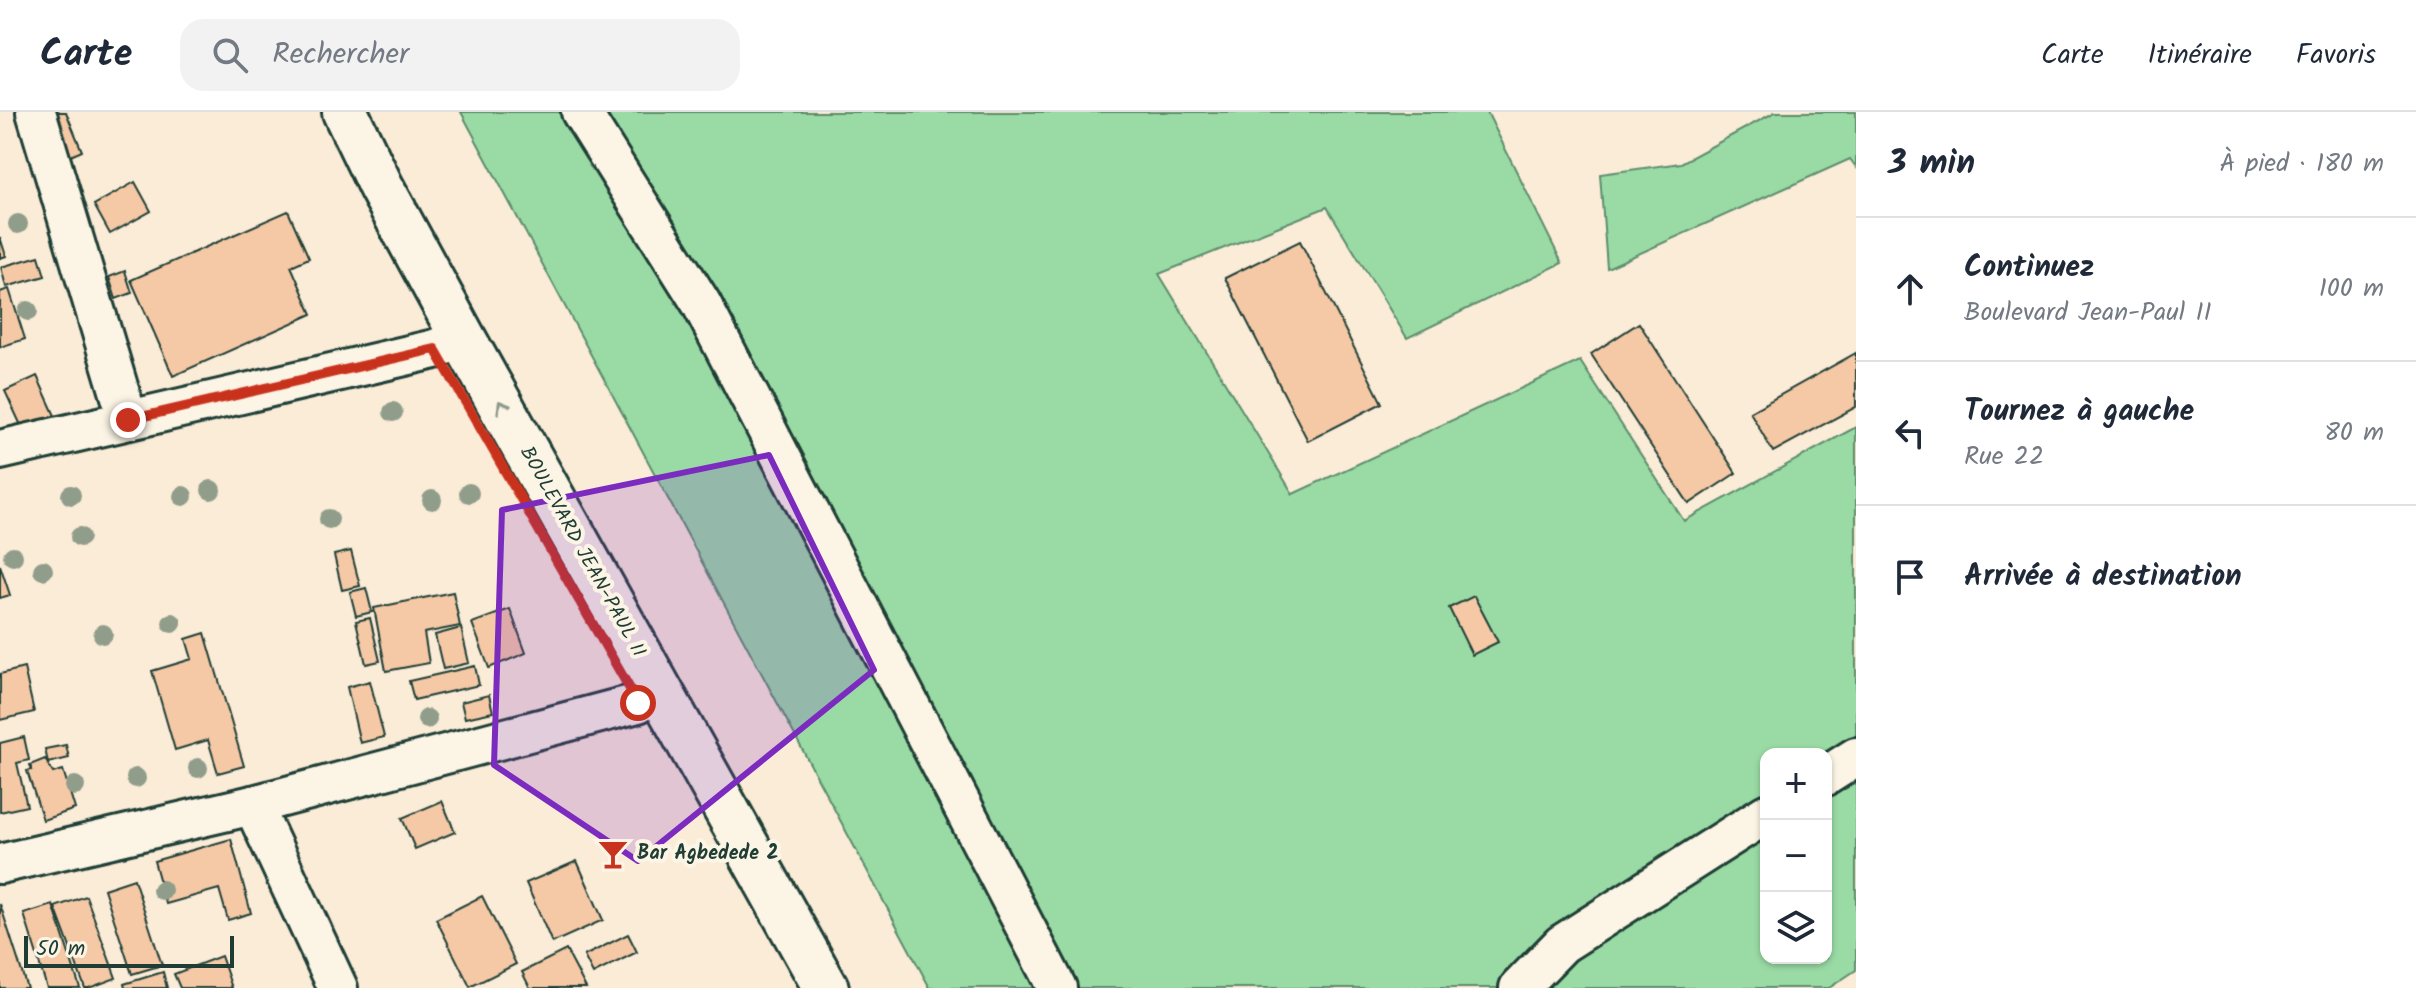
<!DOCTYPE html>
<html lang="fr">
<head>
<meta charset="utf-8">
<style>
	body { margin:0; font-family:Kalam,sans-serif; background:#f2f2f3; color:#1f2937 }
	.controls { position:absolute; right:24px; bottom:24px; display:grid; overflow:hidden; border-radius:16px; box-shadow:0 2px 6px #0004 }
	.controls button { width:72px; height:72px; display:grid; place-items:center; padding:0; border:0; border-bottom:2px solid #e0e1e3; background:#fff; color:#1f2937; font:40px sans-serif }
	.scale { position:absolute; left:24px; bottom:20px; width:210px; box-sizing:border-box; padding-left:8px; border:4px solid #1f3d34; border-top:0; font-size:22px; line-height:28px; white-space:nowrap; color:#1f3d34; -webkit-text-stroke:6px #fcf5e5; paint-order:stroke }
	.stop { position:absolute; width:24px; height:24px; margin:-18px; border:6px solid #c8321e; border-radius:50%; background:#fff }
	.stop.end { background:#c8321e; border-color:#fff; box-shadow:0 2px 8px #0008 }
	.list { margin:0; padding:0; list-style:none }
	h2 { display:flex; justify-content:space-between; align-items:center; height:104px; margin:0; padding:0 32px; font-size:34px }
	h2 small { font-size:26px; font-weight:400; color:#747a83 }
	.list li { display:grid; grid-template-columns:52px 1fr auto; gap:24px; align-items:center; box-sizing:border-box; height:144px; padding:0 32px; border-top:2px solid #e0e1e3 }
	.list b { display:block; font-size:30px; white-space:nowrap }
	.list p { margin:0; font-size:26px; white-space:nowrap; color:#747a83 }
	.list em { font-size:26px; font-style:normal; color:#747a83 }
	.icon { flex:none; width:44px; height:44px; fill:none; stroke:currentColor; stroke-width:2; stroke-linecap:round; stroke-linejoin:round }
	.map { position:relative; flex:none; width:1856px; height:876px; overflow:hidden }
	header { display:flex; align-items:center; gap:48px; box-sizing:border-box; height:112px; padding:0 40px; background:#fff; border-bottom:2px solid #e0e1e3 }
	header strong { font-size:38px }
	nav { display:flex; gap:44px; margin-inline-start:auto; font-size:28px }
	.search { width:560px; height:72px; background:#f2f2f3; display:flex; align-items:center; gap:20px; box-sizing:border-box; padding:0 28px; border-radius:24px; color:#747a83; font-size:30px }
	main { display:flex }
	aside { flex:1; background:#fff }
	.map>svg:first-child { display:block }
</style>
</head>
<body>
<header>
<strong>Carte</strong>
<div class="search"><svg class="icon" aria-label="search" viewBox="0 0 24 24"><circle cx="10" cy="10" r="6"/><path d="M15 15l6 6"/></svg>Rechercher</div>
<nav><a>Carte</a><a>Itinéraire</a><a>Favoris</a></nav>
</header>
<main>
<div class="map">
<svg width="1856" height="876" viewBox="0 0 1856 876">
	<rect width="100%" height="100%" fill="#fbecd8"/>
	<filter id="ink" filterUnits="userSpaceOnUse"><feTurbulence type="fractalNoise" baseFrequency=".0125" numOctaves="2"/><feDisplacementMap in="SourceGraphic" scale="16" xChannelSelector="R" yChannelSelector="G"/><feConvolveMatrix kernelMatrix="1 2 1 2 8 2 1 2 1" color-interpolation-filters="sRGB"/></filter>
	<g filter="url(#ink)">
		<g fill="#9adba5" stroke="#5c8c6c" stroke-width="2" fill-rule="evenodd">
			<path d="M 461,0 L 1487,0 L 1562,151 L 1407,226 L 1327,95 L 1159,162 L 1293,382 L 1580,249 L 1684,409 L 1856,315 L 1856,858 L 1829,876 L 930,876 ZM 1766,642 L 1826,642 L 1826,846 L 1766,846 Z"/>
			<polygon points="1775,0 1856,0 1856,55 1850,47 1607,156 1600,62 1681,51"/>
		</g>
		<g fill="#f6c9a6" stroke="#1f3d34" stroke-width="2">
			<polygon points="45,0 66,0 82,39 64,47"/>
			<polygon points="135,70 151,99 110,122 94,93"/>
			<polygon points="288,99 309,146 291,154 312,202 173,264 131,168"/>
			<polygon points="0,125 6,144 0,146"/>
			<polygon points="1300,129 1382,291 1308,329 1225,166"/>
			<polygon points="39,144 45,164 6,175 1,155"/>
			<polygon points="125,159 132,181 116,187 109,165"/>
			<polygon points="9,177 25,227 0,235 0,180"/>
			<polygon points="1639,211 1736,361 1689,392 1591,242"/>
			<polygon points="1856,241 1856,295 1773,340 1750,300"/>
			<polygon points="37,264 56,306 24,320 5,279"/>
			<polygon points="351,439 360,474 342,478 334,443"/>
			<polygon points="0,453 10,483 0,486"/>
			<polygon points="366,476 372,500 356,504 350,480"/>
			<polygon points="453,480 460,514 424,521 429,551 386,559 374,496"/>
			<polygon points="1474,484 1498,530 1472,543 1449,496"/>
			<polygon points="510,497 526,541 489,556 472,511"/>
			<polygon points="370,506 380,549 366,552 356,509"/>
			<polygon points="461,516 469,551 443,557 435,523"/>
			<polygon points="205,521 244,654 218,661 208,628 175,638 152,559 192,547 186,527"/>
			<polygon points="475,554 479,573 414,588 409,569"/>
			<polygon points="24,556 34,600 0,608 0,562"/>
			<polygon points="370,569 384,625 360,631 347,575"/>
			<polygon points="489,583 493,600 465,606 461,590"/>
			<polygon points="24,625 29,648 17,651 27,694 0,700 0,631"/>
			<polygon points="66,633 69,646 48,651 45,637"/>
			<polygon points="45,647 53,661 63,658 75,697 43,708 27,659 32,658 30,653"/>
			<polygon points="442,689 455,720 415,737 402,706"/>
			<polygon points="231,727 251,801 228,808 219,777 166,792 154,749"/>
			<polygon points="577,749 603,808 552,831 526,771"/>
			<polygon points="134,767 162,853 132,862 104,777"/>
			<polygon points="86,784 116,866 89,876 85,876 55,795"/>
			<polygon points="482,784 516,852 470,875 436,807"/>
			<polygon points="0,792 27,876 0,876"/>
			<polygon points="53,793 80,876 47,876 24,802"/>
			<polygon points="628,822 637,840 593,862 584,844"/>
			<polygon points="566,838 586,876 530,876 522,860"/>
			<polygon points="221,844 232,876 180,876 174,862"/>
			<polygon points="163,860 167,876 125,876 124,872"/>
		</g>
		<g fill="none" stroke-linecap="round" stroke-linejoin="round">
			<g stroke="#1f3d34" stroke-width="44">
				<g id="minor">
					<polyline points="36,0 128,308"/>
					<polyline points="581,0 701,191 1057,876"/>
					<polyline points="0,338 435,237 463,226"/>
					<polyline points="1826,664 1856,645"/>
					<polyline points="253,693 338,876"/>
					<polyline points="0,752 253,693 638,591"/>
					<polyline points="1519,876 1562,832 1766,702"/>
				</g>
			</g>
			<g stroke="#1f3d34" stroke-width="50">
				<polyline id="major" points="345,0 381,75 463,226 826,876"/>
			</g>
			<use href="#minor" stroke="#fcf5e5" stroke-width="38"/>
			<use href="#major" stroke="#fcf5e5" stroke-width="44"/>
		</g>
		<g fill="#909d8a">
			<circle cx="18" cy="112" r="10"/>
			<circle cx="28" cy="199" r="10"/>
			<circle cx="393" cy="300" r="10"/>
			<circle cx="211" cy="378" r="10"/>
			<circle cx="469" cy="381" r="10"/>
			<circle cx="71" cy="383" r="10"/>
			<circle cx="183" cy="384" r="10"/>
			<circle cx="432" cy="388" r="10"/>
			<circle cx="329" cy="407" r="10"/>
			<circle cx="80" cy="425" r="10"/>
			<circle cx="13" cy="444" r="10"/>
			<circle cx="43" cy="458" r="10"/>
			<circle cx="172" cy="511" r="10"/>
			<circle cx="103" cy="522" r="10"/>
			<circle cx="427" cy="607" r="10"/>
			<circle cx="198" cy="656" r="10"/>
			<circle cx="136" cy="666" r="10"/>
			<circle cx="75" cy="674" r="10"/>
			<circle cx="162" cy="778" r="10"/>
		</g>
		<defs><path id="oneway-chevron" d="M-2-3.5L2.5 0L-2 3.5" fill="none" stroke-width="1.6" stroke-linecap="round" stroke-linejoin="round" transform="scale(2)"/></defs>
		<use stroke="#8e998c" href="#oneway-chevron" transform="translate(502 294) rotate(-120)"/>
	</g>
	<g fill="none" stroke-linecap="round" stroke-linejoin="round" filter="url(#ink)">
		<polyline stroke="#c8321e" stroke-width="10" points="128,308 435,237 638,591"/>
	</g>
	<path fill="#7b2cbf" fill-opacity="0.2" stroke="#7b2cbf" stroke-width="6" stroke-linejoin="round" d="M 769,343 L 874,558 L 638,749 L 494,653 L 502,398 Z"/>
	<defs>
		<g id="bar-bare" transform="scale(2.4)"><path d="M-6-5H6L.8 .8V4.5H3.5V6h-7V4.5H-.8V.8Z" fill="#c8321e" stroke="#fcf5e5" stroke-width="2.5" paint-order="stroke"/></g>
	</defs>
	<g fill-rule="evenodd">
		<use href="#bar-bare" x="613" y="742"/>
	</g>
	<g text-anchor="middle" dominant-baseline="central" stroke-width="8" stroke-linejoin="round" paint-order="stroke">
		<g font-size="20" fill="#1f3d34" stroke="#fcf5e5">
			<text transform="translate(582 440) rotate(61)">BOULEVARD JEAN-PAUL II</text>
		</g>
		<g font-size="20" font-weight="bold" fill="#1f3d34" stroke="#fcf5e5" text-anchor="start">
			<text x="637" y="742">Bar Agbedede 2</text>
		</g>
	</g>
</svg>
<div class="controls">
<button>+</button>
<button>−</button>
<button><svg class="icon" aria-label="layers" viewBox="0 0 24 24"><path d="M12 4l9 5-9 5-9-5zM3 14l9 5 9-5"/></svg></button>
</div>
<div class="scale">50 m</div>
<div class="stop" style="left:638px;top:591px"></div>
<div class="stop end" style="left:128px;top:308px"></div>
</div>
<aside>
<h2>3 min<small>À pied · 180 m</small></h2>
<ul class="list">
<li><svg class="icon" aria-label="ahead" viewBox="0 0 24 24"><path d="M12 20V5M6 11l6-6 6 6"/></svg><div><b>Continuez</b><p>Boulevard Jean-Paul II</p></div><em>100 m</em></li>
<li><svg class="icon" aria-label="left" viewBox="0 0 24 24"><path d="M17 20v-9H6M10 6l-5 5 5 5"/></svg><div><b>Tournez à gauche</b><p>Rue 22</p></div><em>80 m</em></li>
<li><svg class="icon" aria-label="arrive" viewBox="0 0 24 24"><path d="M6 21V4h12l-3 4 3 4H6"/></svg><div><b>Arrivée à destination</b></div></li>
</ul>
</aside>
</main>
</body>
</html>
